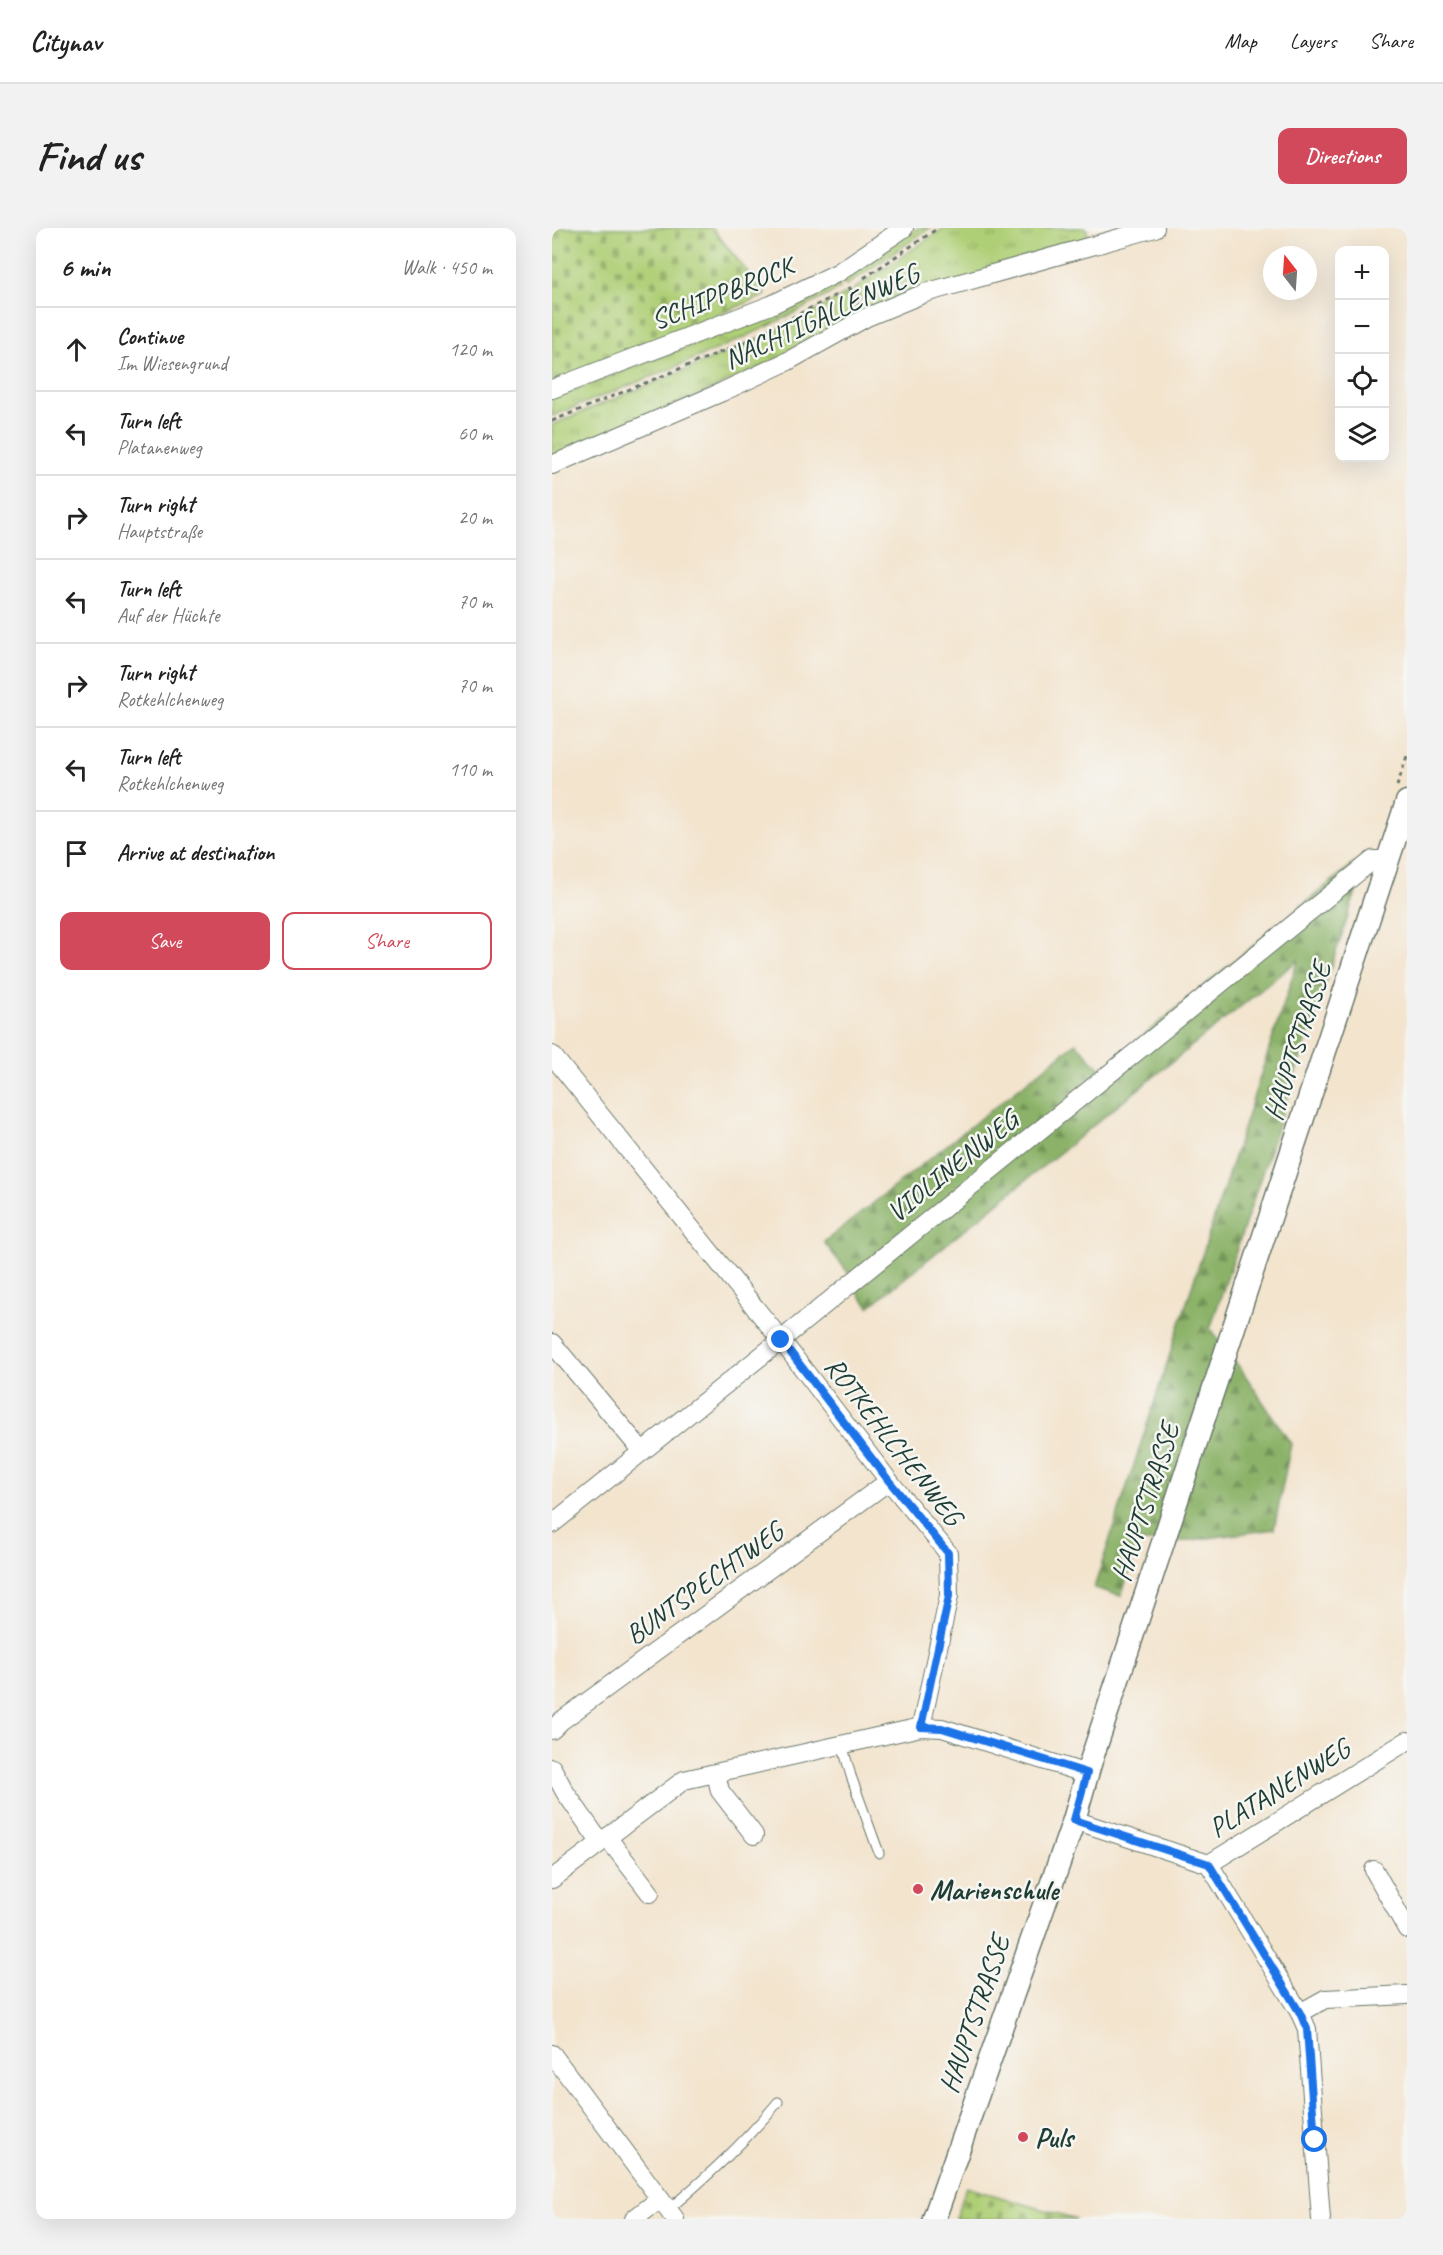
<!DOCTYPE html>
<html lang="en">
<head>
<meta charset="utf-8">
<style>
	body { margin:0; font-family:Caveat,sans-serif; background:#f2f2f2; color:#222 }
	.controls { position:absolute; right:18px; top:18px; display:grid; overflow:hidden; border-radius:12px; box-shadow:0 6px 24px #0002 }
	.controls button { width:54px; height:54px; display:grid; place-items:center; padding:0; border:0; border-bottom:2px solid #e0e0e0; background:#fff; color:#222; font:30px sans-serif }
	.compass { position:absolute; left:711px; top:18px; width:54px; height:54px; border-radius:50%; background:#fff; box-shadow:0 6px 24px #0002; rotate:343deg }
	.stop { position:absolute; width:18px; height:18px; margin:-14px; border:4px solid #1a73e8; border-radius:50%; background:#fff }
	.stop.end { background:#1a73e8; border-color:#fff; box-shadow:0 2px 6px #0008 }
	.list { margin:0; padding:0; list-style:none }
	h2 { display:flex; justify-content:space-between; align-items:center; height:78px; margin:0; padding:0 24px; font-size:26px }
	h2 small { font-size:20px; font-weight:400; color:#767676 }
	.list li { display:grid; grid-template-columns:39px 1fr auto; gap:18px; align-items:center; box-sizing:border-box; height:84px; padding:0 24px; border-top:2px solid #e0e0e0 }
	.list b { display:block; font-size:22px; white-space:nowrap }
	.list p { margin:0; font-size:20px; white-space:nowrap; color:#767676 }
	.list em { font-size:20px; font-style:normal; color:#767676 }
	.actions { display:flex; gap:12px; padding:18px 24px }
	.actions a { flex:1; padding:14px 0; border:2px solid #d1495b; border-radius:12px; text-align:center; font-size:21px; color:#d1495b }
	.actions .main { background:#d1495b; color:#fff }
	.icon { flex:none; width:33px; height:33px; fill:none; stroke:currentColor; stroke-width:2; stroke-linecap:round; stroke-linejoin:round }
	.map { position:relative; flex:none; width:855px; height:1991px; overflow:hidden; border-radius:12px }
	header { display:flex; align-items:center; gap:36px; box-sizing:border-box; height:84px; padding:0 30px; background:#fff; border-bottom:2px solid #e0e0e0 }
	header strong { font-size:28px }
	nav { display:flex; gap:33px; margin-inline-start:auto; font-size:21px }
	.intro { display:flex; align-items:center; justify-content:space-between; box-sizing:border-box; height:144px; padding:0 36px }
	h1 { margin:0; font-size:42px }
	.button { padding:15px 27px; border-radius:12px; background:#d1495b; color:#fff; font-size:21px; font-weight:700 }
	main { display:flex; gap:36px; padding:0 36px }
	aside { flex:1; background:#fff; border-radius:12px; box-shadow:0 6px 24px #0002 }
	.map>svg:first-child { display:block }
</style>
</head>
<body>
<header>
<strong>Citynav</strong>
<nav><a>Map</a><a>Layers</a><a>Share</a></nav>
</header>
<div class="intro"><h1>Find us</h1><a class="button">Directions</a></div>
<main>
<aside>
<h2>6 min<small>Walk · 450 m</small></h2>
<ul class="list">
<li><svg class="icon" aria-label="ahead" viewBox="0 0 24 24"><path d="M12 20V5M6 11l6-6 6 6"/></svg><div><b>Continue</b><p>Im Wiesengrund</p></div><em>120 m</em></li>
<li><svg class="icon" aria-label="left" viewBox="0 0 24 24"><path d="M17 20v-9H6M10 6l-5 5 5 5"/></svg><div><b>Turn left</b><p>Platanenweg</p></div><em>60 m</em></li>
<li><svg class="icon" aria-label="right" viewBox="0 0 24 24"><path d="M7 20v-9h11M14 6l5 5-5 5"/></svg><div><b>Turn right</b><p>Hauptstraße</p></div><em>20 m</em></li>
<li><svg class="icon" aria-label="left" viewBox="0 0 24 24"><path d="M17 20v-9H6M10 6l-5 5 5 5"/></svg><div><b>Turn left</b><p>Auf der Hüchte</p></div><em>70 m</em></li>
<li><svg class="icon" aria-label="right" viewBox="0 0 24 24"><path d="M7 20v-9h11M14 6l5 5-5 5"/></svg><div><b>Turn right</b><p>Rotkehlchenweg</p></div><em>70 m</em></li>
<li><svg class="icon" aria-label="left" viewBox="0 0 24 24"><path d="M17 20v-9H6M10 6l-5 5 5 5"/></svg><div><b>Turn left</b><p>Rotkehlchenweg</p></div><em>110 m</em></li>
<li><svg class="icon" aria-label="arrive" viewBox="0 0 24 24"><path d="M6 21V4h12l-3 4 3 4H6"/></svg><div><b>Arrive at destination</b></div></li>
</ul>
<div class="actions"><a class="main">Save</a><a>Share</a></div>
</aside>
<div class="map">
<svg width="855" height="1991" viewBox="0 0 855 1991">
	<defs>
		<pattern id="grass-tufts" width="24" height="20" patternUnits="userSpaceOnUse" patternTransform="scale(1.5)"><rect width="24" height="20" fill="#afcf76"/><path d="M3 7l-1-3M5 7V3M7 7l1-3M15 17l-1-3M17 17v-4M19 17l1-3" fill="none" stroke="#8ea962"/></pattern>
		<pattern id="forest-firs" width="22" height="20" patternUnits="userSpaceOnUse" patternTransform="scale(1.5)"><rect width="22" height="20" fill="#8bb267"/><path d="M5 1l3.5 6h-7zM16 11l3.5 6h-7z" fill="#719256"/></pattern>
		<pattern id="cemetery-stones" width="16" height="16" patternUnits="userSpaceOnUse" patternTransform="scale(1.5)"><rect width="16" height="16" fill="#afcf76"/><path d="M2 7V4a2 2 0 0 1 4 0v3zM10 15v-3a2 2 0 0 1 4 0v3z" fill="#8ea962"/></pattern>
	</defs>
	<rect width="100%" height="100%" fill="#f6f6f2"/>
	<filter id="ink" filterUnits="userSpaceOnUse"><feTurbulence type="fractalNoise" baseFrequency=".0167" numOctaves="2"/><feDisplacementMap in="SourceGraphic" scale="12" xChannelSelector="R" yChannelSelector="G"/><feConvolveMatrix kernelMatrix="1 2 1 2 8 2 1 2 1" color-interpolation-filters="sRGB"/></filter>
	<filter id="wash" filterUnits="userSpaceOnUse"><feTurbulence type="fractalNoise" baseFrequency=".008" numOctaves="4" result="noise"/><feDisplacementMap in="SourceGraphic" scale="24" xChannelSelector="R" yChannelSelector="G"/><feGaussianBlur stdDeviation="1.35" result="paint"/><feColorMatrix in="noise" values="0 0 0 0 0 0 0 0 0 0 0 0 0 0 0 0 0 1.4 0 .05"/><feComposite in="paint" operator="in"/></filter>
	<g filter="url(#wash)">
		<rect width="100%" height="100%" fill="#f3e4ce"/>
		<g fill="url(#grass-tufts)" stroke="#678655" stroke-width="1.5">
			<polygon points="366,0 378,0 293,58 291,48 332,24"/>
			<polygon points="392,0 534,0 537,11 314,83 302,61"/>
			<path d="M 286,51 L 288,60 C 197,113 98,149 0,188 L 0,171 L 196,95 Z"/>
			<path d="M 297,64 L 309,86 L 242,124 L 0,233 L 0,197 C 100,153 203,120 297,64 Z"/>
		</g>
		<polygon fill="url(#forest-firs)" stroke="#55784e" stroke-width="1.5" points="818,622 658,1101 691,1144 739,1216 722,1301 626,1314 587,1314 569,1368 542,1360 746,732 317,1079 307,1066 298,1047 272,1014 524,815 549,842"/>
		<g fill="url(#cemetery-stones)" stroke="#678655" stroke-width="1.5">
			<polygon points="0,0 160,0 214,67 0,155"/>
			<polygon points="414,1959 524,1991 403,1991"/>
		</g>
	</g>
	<g filter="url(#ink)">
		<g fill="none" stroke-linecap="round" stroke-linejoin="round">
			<g stroke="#69776a" stroke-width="11">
				<g id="service">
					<polyline points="290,1516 299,1548 327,1625"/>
					<path d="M 116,1982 C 158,1946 191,1916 226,1874"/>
				</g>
			</g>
			<g stroke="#69776a" stroke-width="20">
				<g id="minor">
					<polyline points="0,161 219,77 287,44 352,0"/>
					<polyline points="0,237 170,164 236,133 315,89 373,65 603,0"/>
					<polyline points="0,827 229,1112 337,1253 396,1325 397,1368 369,1499"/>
					<polyline points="0,1115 90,1223"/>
					<polyline points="0,1296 229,1112 821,632 837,632"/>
					<polyline points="0,1502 9,1493 337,1253"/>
					<polyline points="0,1540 13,1564 48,1614"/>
					<polyline points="164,1545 168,1563 202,1607"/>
					<polyline points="522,1592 657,1636 855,1513"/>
					<polyline points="55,1609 98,1665"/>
					<polyline points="657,1636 748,1785 755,1801 769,1991"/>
					<polyline points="822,1642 855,1701"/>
					<polyline points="0,1651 132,1552 369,1499 390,1500 535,1546"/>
					<polyline points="748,1785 773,1771 855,1767"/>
					<polyline points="0,1826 123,1991"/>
					<polyline points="82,1991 108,1971"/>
				</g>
			</g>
			<g stroke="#69776a" stroke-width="25">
				<polyline id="tertiary" points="382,1991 522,1592 538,1536 855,574"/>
			</g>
			<g stroke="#69776a" stroke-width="3" stroke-dasharray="4.5 4.5" stroke-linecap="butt">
				<polyline points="312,50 386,0"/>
				<polyline points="297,59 307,76"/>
				<polyline points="0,193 191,115 286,66"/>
				<polyline points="845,558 855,528"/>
			</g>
			<use href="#service" stroke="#fff" stroke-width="9"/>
			<use href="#minor" stroke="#fff" stroke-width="18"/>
			<use href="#tertiary" stroke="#fff" stroke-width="22"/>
		</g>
	</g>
	<g fill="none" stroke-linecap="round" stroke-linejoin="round" filter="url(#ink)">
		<polyline stroke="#1a73e8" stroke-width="8" points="229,1112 337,1253 396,1325 397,1368 369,1499 390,1500 535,1545 522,1592 657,1636 748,1785 755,1801 763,1912"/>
	</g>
	<g fill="#d1495b" stroke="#f6f6f2" stroke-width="2">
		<circle cx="366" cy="1661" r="6"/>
		<circle cx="471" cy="1909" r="6"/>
	</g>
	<g text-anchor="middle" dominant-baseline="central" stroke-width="5" stroke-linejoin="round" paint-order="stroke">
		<g font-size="28" fill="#1f3d34" stroke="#f6f6f2">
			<text transform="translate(170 65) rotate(-22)">SCHIPPBROCK</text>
			<text transform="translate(269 88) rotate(-25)">NACHTIGALLENWEG</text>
			<text transform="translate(745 813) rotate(-72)">HAUPTSTRASSE</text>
			<text transform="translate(400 938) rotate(-39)">VIOLINENWEG</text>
			<text transform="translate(342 1213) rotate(52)">ROTKEHLCHENWEG</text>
			<text transform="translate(593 1274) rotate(-72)">HAUPTSTRASSE</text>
			<text transform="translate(152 1355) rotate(-36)">BUNTSPECHTWEG</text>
			<text transform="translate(727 1560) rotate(-32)">PLATANENWEG</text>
			<text transform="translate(422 1786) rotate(-71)">HAUPTSTRASSE</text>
		</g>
		<g font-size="28" font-weight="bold" fill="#1f3d34" stroke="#f6f6f2" text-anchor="start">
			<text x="378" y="1661">Marienschule</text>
			<text x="483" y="1909">Puls</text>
		</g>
	</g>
</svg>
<div class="controls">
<button>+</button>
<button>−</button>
<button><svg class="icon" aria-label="locate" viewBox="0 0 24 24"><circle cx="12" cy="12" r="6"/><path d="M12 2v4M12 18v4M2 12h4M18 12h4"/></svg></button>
<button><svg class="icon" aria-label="layers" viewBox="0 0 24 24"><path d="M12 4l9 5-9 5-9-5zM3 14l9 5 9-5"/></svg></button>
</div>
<svg class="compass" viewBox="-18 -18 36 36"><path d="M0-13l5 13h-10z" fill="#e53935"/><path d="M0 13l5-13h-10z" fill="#767676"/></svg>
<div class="stop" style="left:763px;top:1912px"></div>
<div class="stop end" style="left:229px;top:1112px"></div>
</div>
</main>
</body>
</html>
